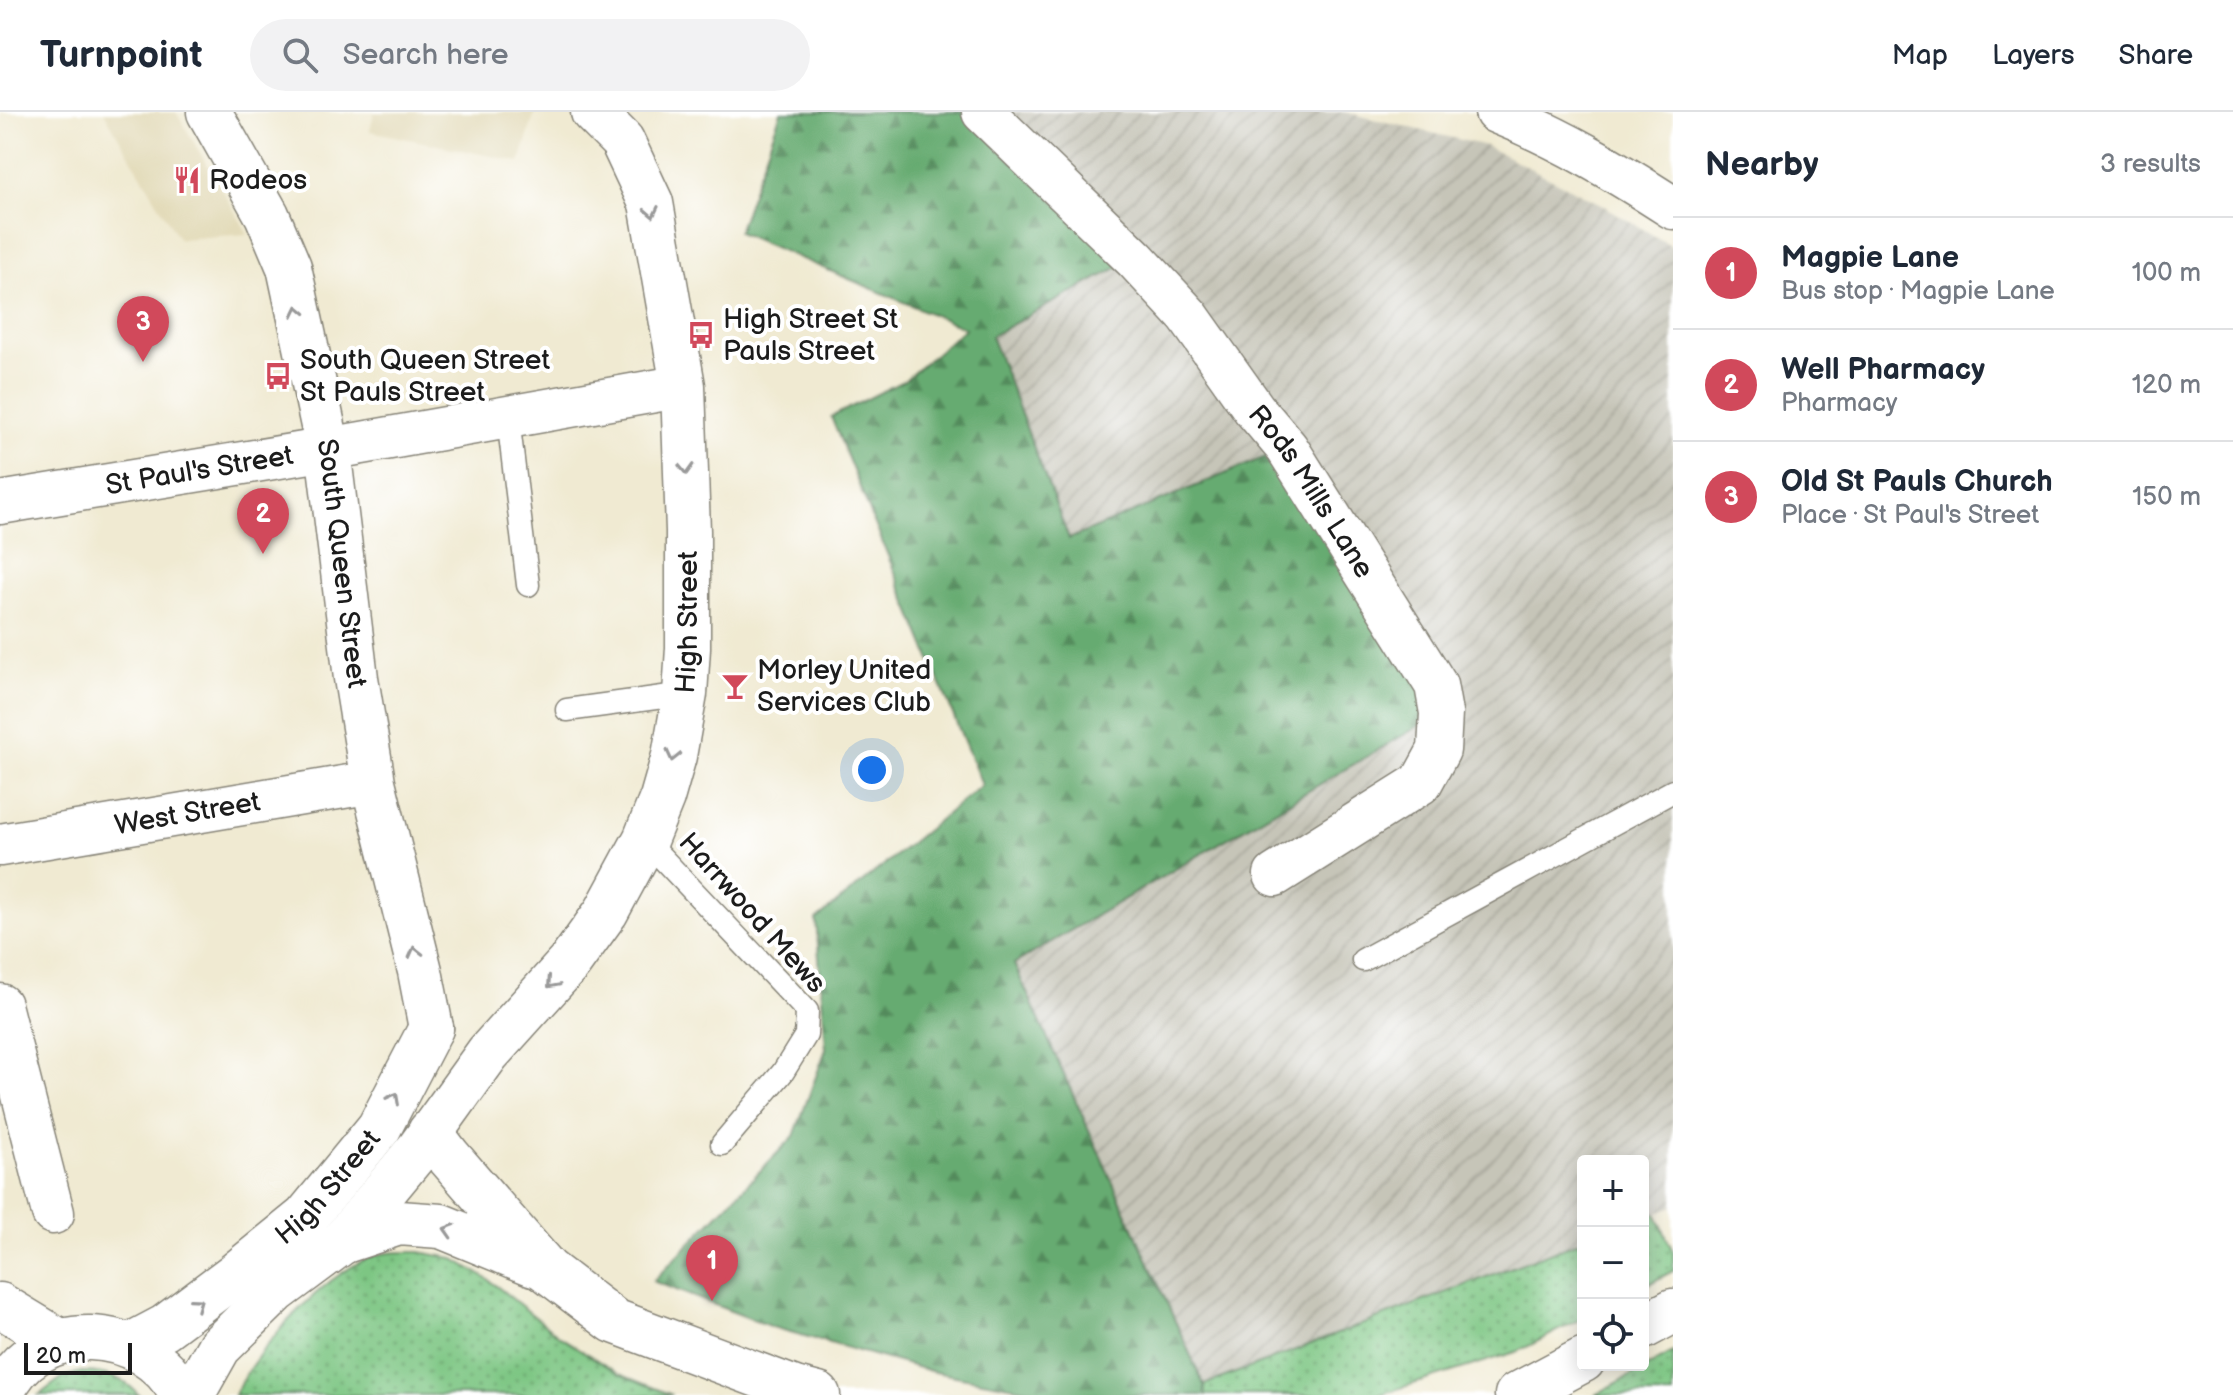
<!DOCTYPE html>
<html lang="en">
<head>
<meta charset="utf-8">
<style>
	body { margin:0; font-family:"Balsamiq Sans",sans-serif; background:#f2f2f3; color:#1f2937 }
	.controls { position:absolute; right:24px; bottom:24px; display:grid; overflow:hidden; border-radius:8px; box-shadow:0 4px 20px #0003 }
	.controls button { width:72px; height:72px; display:grid; place-items:center; padding:0; border:0; border-bottom:2px solid #e0e1e3; background:#fff; color:#1f2937; font:40px sans-serif }
	.scale { position:absolute; left:24px; bottom:20px; width:108px; box-sizing:border-box; padding-left:8px; border:4px solid #1c1c1c; border-top:0; font-size:22px; line-height:28px; white-space:nowrap; color:#1c1c1c; -webkit-text-stroke:6px #fff; paint-order:stroke }
	.you { position:absolute; left:872px; top:658px; width:28px; height:28px; margin:-20px; border:6px solid #fff; border-radius:50%; background:#1a73e8; box-shadow:0 0 0 12px #1a73e833 }
	.badge { display:grid; place-items:center; width:52px; height:52px; border-radius:50%; background:#d1495b; color:#fff; font-size:26px; font-weight:700 }
	.pin { position:absolute; translate:-50% -66px; filter:drop-shadow(0 2px 4px #0008) }
	.pin::after { content:''; position:absolute; top:42px; width:28px; height:24px; background:inherit; clip-path:polygon(0 0,100% 0,50% 100%) }
	.list { margin:0; padding:0; list-style:none }
	h2 { display:flex; justify-content:space-between; align-items:center; height:104px; margin:0; padding:0 32px; font-size:34px }
	h2 small { font-size:26px; font-weight:400; color:#747a83 }
	.list li { display:grid; grid-template-columns:52px 1fr auto; gap:24px; align-items:center; box-sizing:border-box; height:112px; padding:0 32px; border-top:2px solid #e0e1e3 }
	.list b { display:block; font-size:30px; white-space:nowrap }
	.list p { margin:0; font-size:26px; white-space:nowrap; color:#747a83 }
	.list em { font-size:26px; font-style:normal; color:#747a83 }
	.icon { flex:none; width:44px; height:44px; fill:none; stroke:currentColor; stroke-width:2; stroke-linecap:round; stroke-linejoin:round }
	.map { position:relative; flex:none; width:1673px; height:1283px; overflow:hidden }
	header { display:flex; align-items:center; gap:48px; box-sizing:border-box; height:112px; padding:0 40px; background:#fff; border-bottom:2px solid #e0e1e3 }
	header strong { font-size:38px }
	nav { display:flex; gap:44px; margin-inline-start:auto; font-size:28px }
	.search { width:560px; height:72px; background:#f2f2f3; display:flex; align-items:center; gap:20px; box-sizing:border-box; padding:0 28px; border-radius:44px; color:#747a83; font-size:30px }
	main { display:flex }
	aside { flex:1; background:#fff }
	.map>svg:first-child { display:block }
</style>
</head>
<body>
<header>
<strong>Turnpoint</strong>
<div class="search"><svg class="icon" aria-label="search" viewBox="0 0 24 24"><circle cx="10" cy="10" r="6"/><path d="M15 15l6 6"/></svg>Search here</div>
<nav><a>Map</a><a>Layers</a><a>Share</a></nav>
</header>
<main>
<div class="map">
<svg width="1673" height="1283" viewBox="0 0 1673 1283">
	<defs>
		<pattern id="industrial-furrows" width="10" height="10" patternUnits="userSpaceOnUse" patternTransform="scale(2)"><rect width="10" height="10" fill="#c6c5b8"/><path d="M-1 1l2-2M0 10L10 0M9 11l2-2" fill="none" stroke="#aaa99e"/></pattern>
		<pattern id="grass-dots" width="8" height="8" patternUnits="userSpaceOnUse" patternTransform="scale(2)"><rect width="8" height="8" fill="#7dc683"/><path d="M2 2h.1M6 6h.1" fill="none" stroke="#66a06a" stroke-width="1.8" stroke-linecap="round"/></pattern>
		<pattern id="forest-firs" width="22" height="20" patternUnits="userSpaceOnUse" patternTransform="scale(2)"><rect width="22" height="20" fill="#66ab71"/><path d="M5 1l3.5 6h-7zM16 11l3.5 6h-7z" fill="#538a5c"/></pattern>
	</defs>
	<rect width="100%" height="100%" fill="#fff"/>
	<filter id="ink" filterUnits="userSpaceOnUse"><feTurbulence type="fractalNoise" baseFrequency=".0125" numOctaves="2"/><feDisplacementMap in="SourceGraphic" scale="16" xChannelSelector="R" yChannelSelector="G"/><feConvolveMatrix kernelMatrix="1 2 1 2 8 2 1 2 1" color-interpolation-filters="sRGB"/></filter>
	<filter id="wash" filterUnits="userSpaceOnUse"><feTurbulence type="fractalNoise" baseFrequency=".006" numOctaves="4" result="noise"/><feDisplacementMap in="SourceGraphic" scale="32" xChannelSelector="R" yChannelSelector="G"/><feGaussianBlur stdDeviation="1.8" result="paint"/><feColorMatrix in="noise" values="0 0 0 0 0 0 0 0 0 0 0 0 0 0 0 0 0 1.4 0 .05"/><feComposite in="paint" operator="in"/></filter>
	<g filter="url(#wash)">
		<rect width="100%" height="100%" fill="#f0ead2"/>
		<g fill="#e3dbba">
			<polygon points="104,0 176,0 248,122 179,127"/>
			<polygon points="374,0 535,0 520,50 370,19"/>
		</g>
		<polygon fill="url(#industrial-furrows)" points="962,0 1344,0 1486,34 1599,91 1673,135 1673,1094 1643,1106 1643,1049 1583,1049 1583,1128 1204,1273 1014,852 1440,601 1287,336 1069,427 991,223 1121,154"/>
		<g fill="url(#grass-dots)" stroke="#4c7150" stroke-width="2">
			<polygon points="1656,1101 1673,1140 1673,1159 1643,1175 1643,1106"/>
			<polygon points="1583,1128 1583,1206 1519,1239 1378,1283 1205,1283 1204,1273"/>
			<path d="M 419,1140 L 453,1146 L 489,1168 L 559,1224 L 619,1262 L 672,1283 L 234,1283 C 258,1235 328,1156 381,1142 C 393,1139 407,1140 419,1140 Z"/>
			<polygon points="1673,1240 1673,1283 1595,1283"/>
			<path d="M 81,1260 C 104,1260 123,1265 139,1283 L 39,1283 L 63,1265 Z"/>
		</g>
		<polygon fill="url(#forest-firs)" stroke="#416446" stroke-width="2" points="781,0 962,0 1121,154 991,224 1069,427 1287,336 1441,601 1014,852 1204,1273 1205,1283 1057,1283 934,1260 772,1215 653,1169 794,1024 826,937 816,808 982,673 831,305 905,268 965,216 738,120"/>
	</g>
	<g filter="url(#ink)">
		<g fill="none" stroke-linecap="round" stroke-linejoin="round">
			<g stroke="#868377" stroke-width="25">
				<g id="lane">
					<polyline points="508,306 528,473"/>
					<polyline points="567,598 685,582"/>
					<polyline points="645,728 807,899 806,923 783,960 722,1032"/>
					<polyline points="1363,848 1673,679"/>
				</g>
			</g>
			<g stroke="#868377" stroke-width="45">
				<g id="street">
					<path id="s1" d="M 983,0 L 1135,147 L 1188,204 L 1254,297 L 1287,336 L 1436,573 L 1441,601 L 1439,638 L 1421,671 L 1275,763"/>
					<path d="M 1496,0 C 1559,25 1616,59 1673,96"/>
					<path id="s2" d="M 0,391 L 328,337 L 683,274"/>
					<path id="s3" d="M 0,733 L 373,670"/>
					<polyline points="0,893 53,1101"/>
				</g>
			</g>
			<g stroke="#868377" stroke-width="47">
				<g id="secondary">
					<path id="s4" d="M 209,0 L 267,103 L 289,155 L 328,337 L 356,566 L 373,670 L 420,859 L 431,916"/>
					<polyline points="430,1020 449,1045 547,1158 614,1209 795,1277 818,1283"/>
					<polyline points="342,1130 399,1111 441,1114 534,1152"/>
					<polyline points="0,1193 61,1230"/>
					<polyline points="1643,1215 1673,1199"/>
					<path id="s5" d="M 131,1233 L 165,1215 L 237,1161 L 306,1105 L 379,1016 L 431,916"/>
					<path d="M 1,1283 C 35,1204 145,1210 182,1283"/>
					<path id="s6" d="M 192,1283 L 219,1235 L 276,1179 L 342,1130 L 418,1038 L 488,941 L 570,850 L 606,800 L 645,728 L 662,686 L 674,644 L 685,582 L 688,536 L 688,419 L 683,274 L 651,91 L 622,29 L 593,0"/>
					<polyline points="1517,1283 1583,1248"/>
				</g>
			</g>
			<use href="#lane" stroke="#fff" stroke-width="22"/>
			<use href="#street" stroke="#fff" stroke-width="42"/>
			<use href="#secondary" stroke="#fff" stroke-width="44"/>
		</g>
		<defs><path id="oneway-chevron" d="M-2-3.5L2.5 0L-2 3.5" fill="none" stroke-width="1.6" stroke-linecap="round" stroke-linejoin="round" transform="scale(2)"/></defs>
		<g stroke="#999">
			<use href="#oneway-chevron" transform="translate(652 100) rotate(78)"/>
			<use href="#oneway-chevron" transform="translate(298 199) rotate(-102)"/>
			<use href="#oneway-chevron" transform="translate(686 357) rotate(88)"/>
			<use href="#oneway-chevron" transform="translate(673 644) rotate(103)"/>
			<use href="#oneway-chevron" transform="translate(415 840) rotate(-104)"/>
			<use href="#oneway-chevron" transform="translate(552 871) rotate(132)"/>
			<use href="#oneway-chevron" transform="translate(394 986) rotate(-62)"/>
			<use href="#oneway-chevron" transform="translate(449 1118) rotate(-163)"/>
			<use href="#oneway-chevron" transform="translate(197 1191) rotate(-36)"/>
		</g>
	</g>
	<defs>
		<g id="restaurant-bare" transform="scale(2.16)"><path d="M-5-6h1v4h1v-4h1v4h1v-4h1v5L-1.5 .5V6h-2V.5L-5-1ZM5-6V6H3V1.5H1.5Q1.5-4 5-6Z" fill="#d1495b" stroke="#fff" stroke-width="2.5" paint-order="stroke"/></g>
		<g id="bus-bare" transform="scale(2.16)"><path d="M-5-6H5V4H4V6H2V4H-2V6H-4V4H-5ZM-3.5-4V0h7V-4ZM-3.5 1.2v1.5H-2V1.2ZM2 1.2v1.5H3.5V1.2Z" fill="#d1495b" stroke="#fff" stroke-width="2.5" paint-order="stroke"/></g>
		<g id="bar-bare" transform="scale(2.16)"><path d="M-6-5H6L.8 .8V4.5H3.5V6h-7V4.5H-.8V.8Z" fill="#d1495b" stroke="#fff" stroke-width="2.5" paint-order="stroke"/></g>
	</defs>
	<g fill-rule="evenodd">
		<use href="#restaurant-bare" x="187" y="68"/>
		<use href="#bus-bare" x="701" y="223"/>
		<use href="#bus-bare" x="278" y="264"/>
		<use href="#bar-bare" x="735" y="574"/>
	</g>
	<g text-anchor="middle" dominant-baseline="central" stroke-width="8" stroke-linejoin="round" paint-order="stroke">
		<g font-size="28" fill="#1c1c1c" stroke="#fff" text-anchor="start">
			<text x="209" y="68">Rodeos</text>
			<text x="723" y="207">High Street St<tspan x="723" dy="32">Pauls Street</tspan></text>
			<text x="300" y="248">South Queen Street<tspan x="300" dy="32">St Pauls Street</tspan></text>
			<text x="757" y="558">Morley United<tspan x="757" dy="32">Services Club</tspan></text>
		</g>
		<g font-size="28" fill="#1c1c1c" stroke="#fff">
			<text stroke="none"><textPath href="#s2" startOffset="202">St Paul's Street</textPath></text>
			<text stroke="none"><textPath href="#s1" startOffset="504">Rods Mills Lane</textPath></text>
			<text stroke="none"><textPath href="#s4" startOffset="476">South Queen Street</textPath></text>
			<text stroke="none"><textPath href="#s6" startOffset="946">High Street</textPath></text>
			<text stroke="none"><textPath href="#s3" startOffset="190">West Street</textPath></text>
			<text transform="translate(752 801) rotate(48)">Harrwood Mews</text>
			<text stroke="none"><textPath href="#s5" startOffset="254">High Street</textPath></text>
		</g>
	</g>
</svg>
<div class="controls">
<button>+</button>
<button>−</button>
<button><svg class="icon" aria-label="locate" viewBox="0 0 24 24"><circle cx="12" cy="12" r="6"/><path d="M12 2v4M12 18v4M2 12h4M18 12h4"/></svg></button>
</div>
<div class="scale">20 m</div>
<div class="you"></div>
<div class="pin badge" style="left:712px;top:1189px">1</div>
<div class="pin badge" style="left:263px;top:442px">2</div>
<div class="pin badge" style="left:143px;top:250px">3</div>
</div>
<aside>
<h2>Nearby<small>3 results</small></h2>
<ul class="list">
<li><span class="badge">1</span><div><b>Magpie Lane</b><p>Bus stop · Magpie Lane</p></div><em>100 m</em></li>
<li><span class="badge">2</span><div><b>Well Pharmacy</b><p>Pharmacy</p></div><em>120 m</em></li>
<li><span class="badge">3</span><div><b>Old St Pauls Church</b><p>Place · St Paul's Street</p></div><em>150 m</em></li>
</ul>
</aside>
</main>
</body>
</html>
